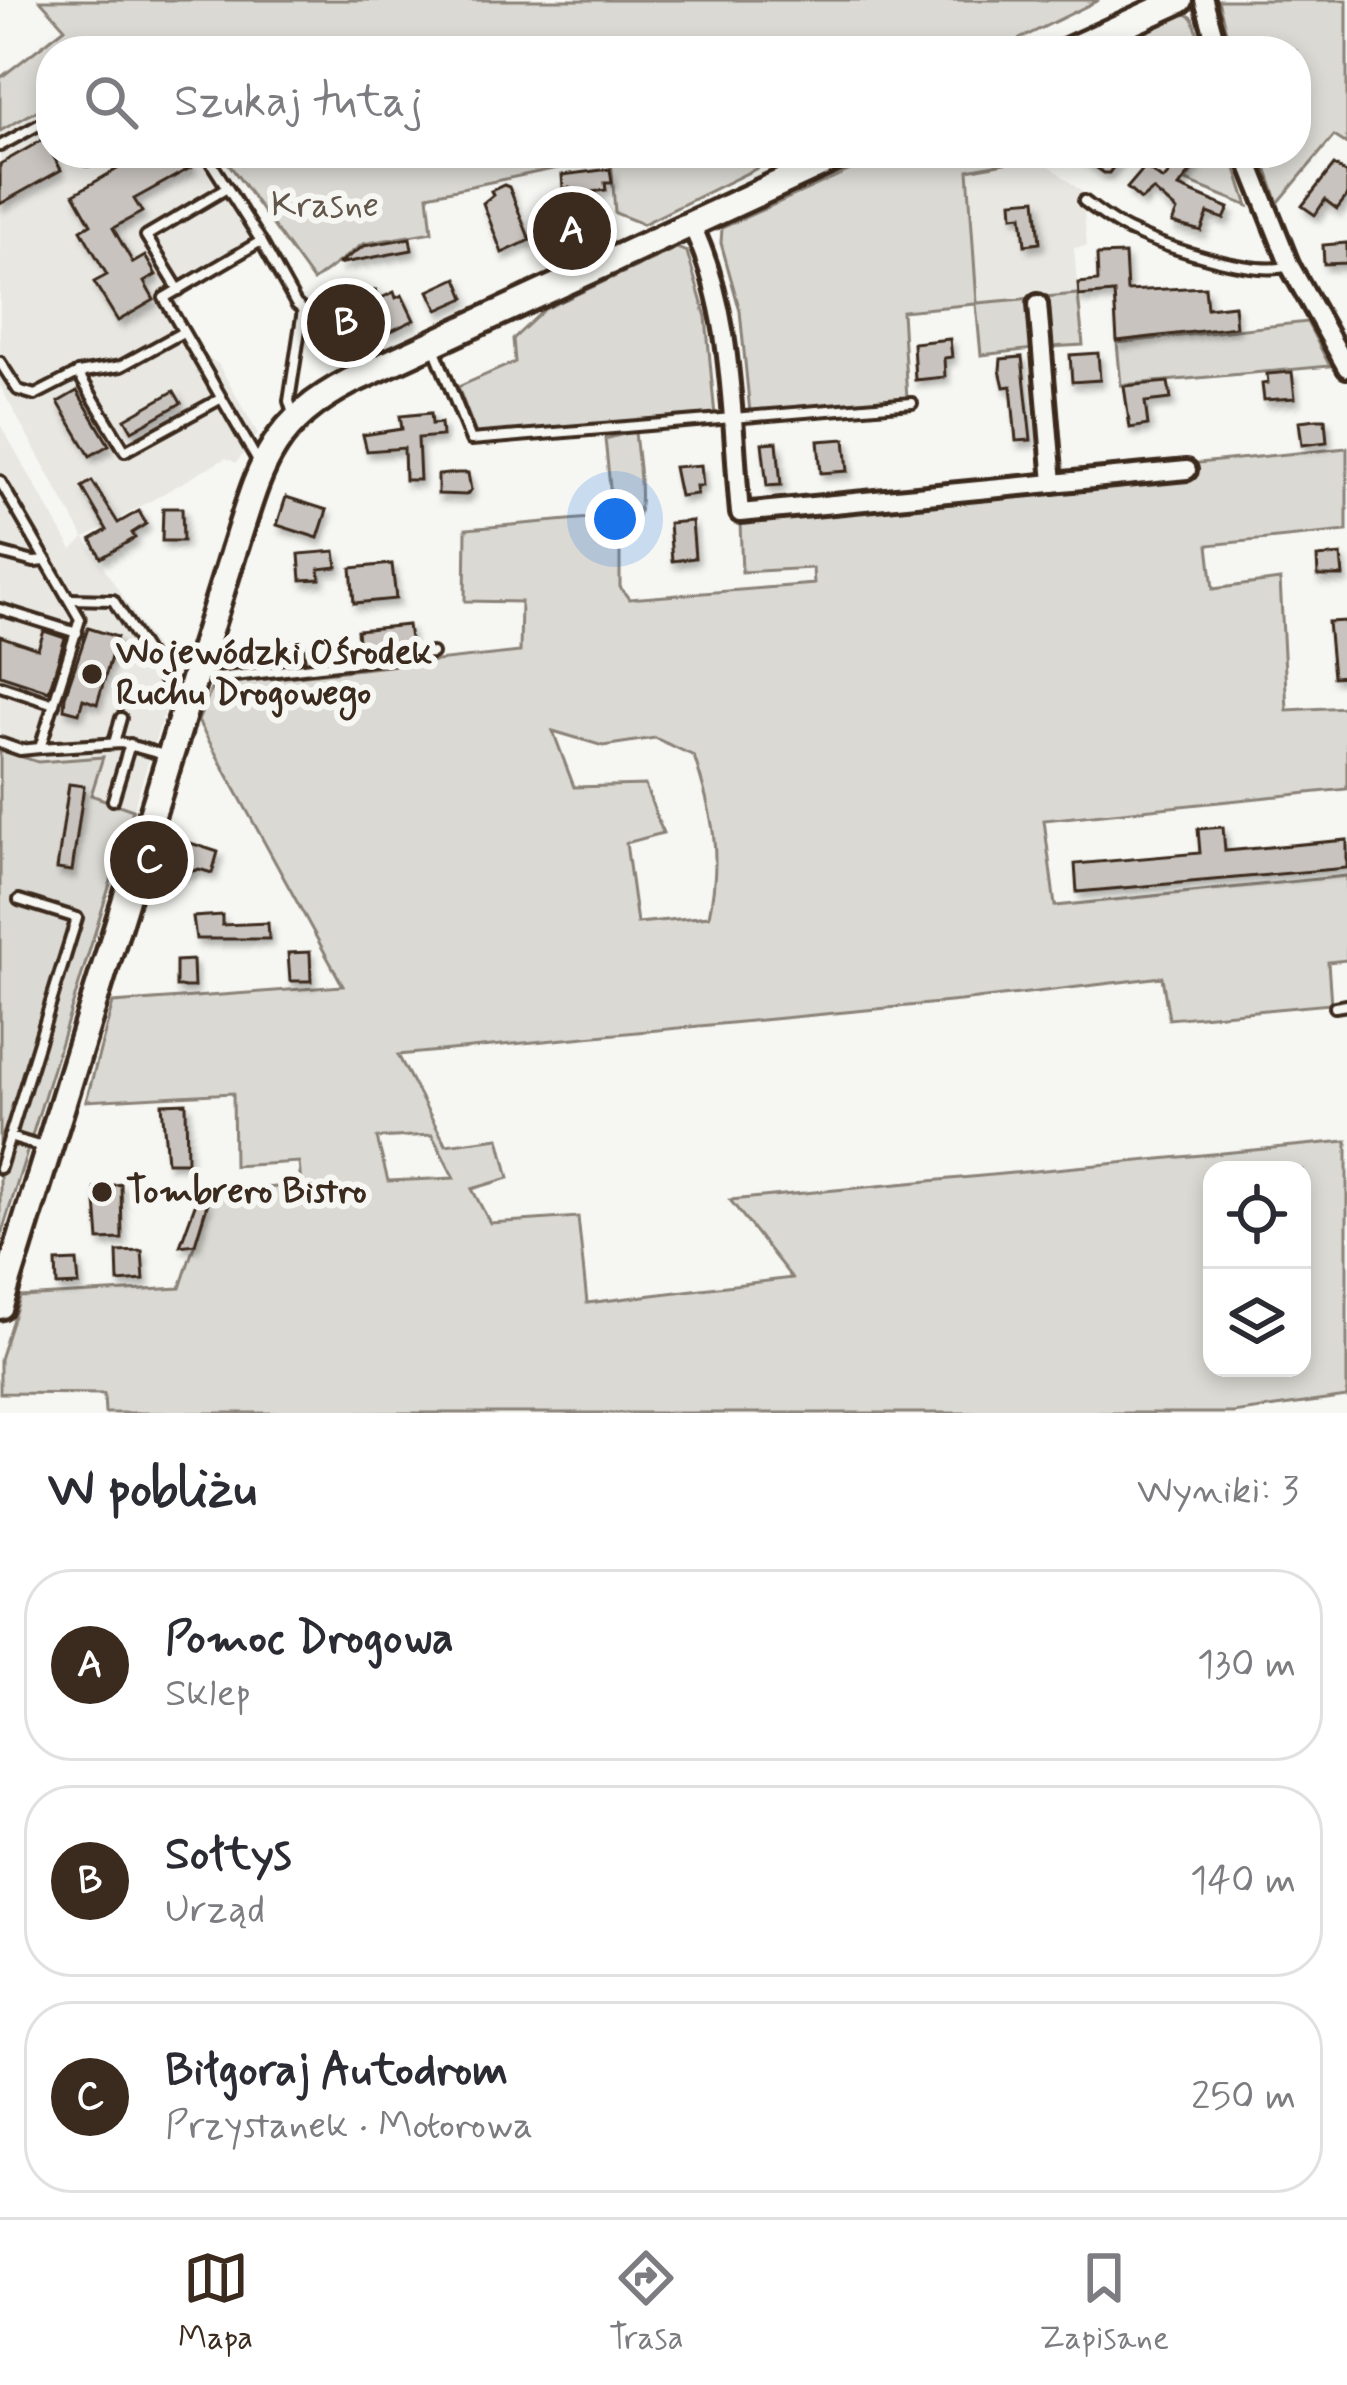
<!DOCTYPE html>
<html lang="pl">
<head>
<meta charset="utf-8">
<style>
	body { margin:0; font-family:Mynerve,sans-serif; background:#f2f2f3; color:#2b2b33 }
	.controls { position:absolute; right:36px; bottom:36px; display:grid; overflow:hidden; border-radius:24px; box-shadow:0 6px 18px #0003 }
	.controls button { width:108px; height:108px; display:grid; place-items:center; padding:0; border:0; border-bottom:3px solid #e1e1e2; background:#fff; color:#2b2b33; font:60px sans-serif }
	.you { position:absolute; left:615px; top:519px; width:42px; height:42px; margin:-30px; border:9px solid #fff; border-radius:50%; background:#1a73e8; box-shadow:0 0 0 18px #1a73e833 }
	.badge { display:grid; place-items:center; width:78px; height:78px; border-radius:50%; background:#3b2a1e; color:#fff; font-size:39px; font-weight:700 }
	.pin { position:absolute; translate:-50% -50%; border:6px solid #fff; box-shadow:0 3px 12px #0006 }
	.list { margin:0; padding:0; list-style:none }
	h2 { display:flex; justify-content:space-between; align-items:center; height:156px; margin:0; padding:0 48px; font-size:51px }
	h2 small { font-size:39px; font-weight:400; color:#7c7c81 }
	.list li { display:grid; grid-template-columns:78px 1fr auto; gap:36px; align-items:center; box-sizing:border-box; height:192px; margin:0 24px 24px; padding:0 24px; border:3px solid #e1e1e2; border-radius:48px }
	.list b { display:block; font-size:45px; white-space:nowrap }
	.list p { margin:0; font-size:39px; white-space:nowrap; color:#7c7c81 }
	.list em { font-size:39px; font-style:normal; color:#7c7c81 }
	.icon { flex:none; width:66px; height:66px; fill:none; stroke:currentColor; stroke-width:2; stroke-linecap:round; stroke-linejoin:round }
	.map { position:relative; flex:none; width:1347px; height:1413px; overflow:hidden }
	.search { position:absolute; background:#fff; box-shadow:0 6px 18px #0003; left:36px; right:36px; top:36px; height:132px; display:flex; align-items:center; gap:30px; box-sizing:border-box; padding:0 42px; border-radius:48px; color:#7c7c81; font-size:45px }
	.sheet { height:804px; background:#fff }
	nav { display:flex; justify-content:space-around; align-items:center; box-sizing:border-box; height:168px; border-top:3px solid #e1e1e2; background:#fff; font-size:33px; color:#7c7c81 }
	nav a { display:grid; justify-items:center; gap:6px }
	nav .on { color:#3b2a1e }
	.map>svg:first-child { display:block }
</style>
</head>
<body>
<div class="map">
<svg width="1347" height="1413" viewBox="0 0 1347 1413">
	<defs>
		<filter id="shadow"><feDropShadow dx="3.5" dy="6" stdDeviation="3" flood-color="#0004"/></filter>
	</defs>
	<rect width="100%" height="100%" fill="#f6f6f2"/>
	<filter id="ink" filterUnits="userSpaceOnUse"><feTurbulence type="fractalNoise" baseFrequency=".00833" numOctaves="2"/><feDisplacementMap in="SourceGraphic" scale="24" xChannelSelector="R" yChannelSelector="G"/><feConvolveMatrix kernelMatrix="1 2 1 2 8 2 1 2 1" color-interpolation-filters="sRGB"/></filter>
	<g filter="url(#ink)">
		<g fill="#e8e7e2">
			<polygon points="51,103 51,153 213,153 269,247 194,285 178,304 203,354 218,364 258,434 236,463 226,458 85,538 175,678 133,810 91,796 102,757 38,762 0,750 0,424 72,550 84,538 0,386 0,131"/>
			<polygon points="1038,156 1082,192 1087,246 1074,248 1078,294 977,304 967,169"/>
		</g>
		<g fill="#dad9d3" stroke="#8a8278" stroke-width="3" fill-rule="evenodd">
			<polygon points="40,0 1099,0 995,51 51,51 51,103 0,131 0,78 65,28"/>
			<polygon points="1218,0 1347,0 1347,144 1334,136 1278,203 1261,153 1296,153 1296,51 1231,51"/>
			<polygon points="1186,14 1193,18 1203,51 1104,51"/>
			<polygon points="221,153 788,153 643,224 615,213 611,157 428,195 432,232 363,244 313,281"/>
			<polygon points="888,153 1019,153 1025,159 968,170 977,303 1078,294 1083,345 1050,347 1046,303 1034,349 981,355 976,304 902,311 907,400 750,413 740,311 721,243 722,228"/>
			<polygon points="1205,153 1231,153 1248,206 1186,181"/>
			<polygon points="677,248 687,252 706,317 715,416 476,434 458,387 515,362 513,339 545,309"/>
			<polygon points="1307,322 1330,366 1121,385 1117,343"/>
			<path d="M 635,431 C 638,471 652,519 620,549 L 620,587 L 629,599 L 814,584 L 813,568 L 742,572 L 740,523 L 1188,479 L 1188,464 L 1347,448 L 1347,531 L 1208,545 L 1213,589 L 1280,580 L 1287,710 L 1347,707 L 1347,789 L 1044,820 L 1055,906 L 1347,876 L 1347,960 L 1328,962 L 1331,1004 L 1169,1019 L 1162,977 L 960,1001 L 398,1055 L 446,1145 L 499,1138 L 509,1178 L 472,1189 L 490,1223 L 578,1217 L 587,1303 L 792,1278 L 730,1200 L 1347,1141 L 1347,1397 L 1233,1413 L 105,1413 L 104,1394 L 0,1393 L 0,1359 L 20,1297 L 180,1288 L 212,1192 L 301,1185 L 299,1162 L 234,1166 L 233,1093 L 86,1101 L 113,1003 L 343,986 L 198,721 L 213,685 L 520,652 L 521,602 L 465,601 L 466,529 L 613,516 L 605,439 ZM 553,731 L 603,746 L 655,738 L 694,756 C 713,815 722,854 709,916 L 637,923 L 626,843 L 663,833 L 645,785 L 574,787 ZM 432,1135 L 454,1178 L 388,1181 L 377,1138 ZM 1212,1170 L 1302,1170 L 1302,1368 L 1212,1368 Z"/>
			<polygon points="0,750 38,762 103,757 91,795 133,810 0,1239"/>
		</g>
		<g fill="#c8c3be" stroke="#3b2a1e" stroke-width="3" filter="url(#shadow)">
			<polygon points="44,139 61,170 0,204 0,164"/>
			<polygon points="145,153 184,153 192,167 134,199 142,212 113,228 133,263 145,256 156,275 144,282 154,300 118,321 94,282 107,275 81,230 91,224 74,194"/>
			<polygon points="1076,153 1114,153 1120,158 1109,173 1104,173"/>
			<polygon points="1187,153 1204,153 1179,187 1229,208 1224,219 1208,213 1201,231 1172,223 1177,211 1153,190 1141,200 1127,188 1145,167 1163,180"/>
			<polygon points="1334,165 1347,174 1347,196 1337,209 1325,200 1315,215 1302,206"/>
			<polygon points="610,169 612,183 605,183 606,190 571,195 570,188 563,188 562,175"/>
			<polygon points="504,185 509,187 530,240 502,253 483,203 493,195 491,191"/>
			<polygon points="1036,199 1040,243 1025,245 1022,215 1013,216 1012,201"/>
			<polygon points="410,238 412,250 338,264 364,246"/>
			<polygon points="1347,243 1347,263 1324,264 1323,245"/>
			<polygon points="1125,254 1127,291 1205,287 1207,308 1234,305 1236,327 1117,341 1114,293 1079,296 1078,283 1098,281 1097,255"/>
			<polygon points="457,278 465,298 438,310 429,291"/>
			<polygon points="376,290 379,299 394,292 396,298 402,295 414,320 391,331 384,317 342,328 335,301"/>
			<polygon points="950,339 952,357 944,358 945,377 915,380 913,343"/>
			<polygon points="1098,353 1100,380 1072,382 1070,355"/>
			<polygon points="1022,357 1031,440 1016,441 1011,386 1004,387 1000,370 1001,359"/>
			<polygon points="1292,372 1295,398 1264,400 1262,384 1268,383 1267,374"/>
			<polygon points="1168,382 1171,399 1145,402 1148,425 1130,428 1124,386"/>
			<polygon points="77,391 109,445 90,456 58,402"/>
			<polygon points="174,391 181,403 132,431 125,419"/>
			<polygon points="431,413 432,424 441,423 442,436 418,438 420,480 405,480 404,448 367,451 363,435 402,429 400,416"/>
			<polygon points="1317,419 1325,419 1327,442 1302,445 1299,421"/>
			<polygon points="845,439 848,471 821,473 818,441"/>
			<polygon points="777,442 781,485 767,486 762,443"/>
			<polygon points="701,465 703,486 696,486 697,494 680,496 674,467"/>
			<polygon points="457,473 468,473 471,490 466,495 438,494 438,475"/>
			<polygon points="92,481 118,523 139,511 146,524 132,533 135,538 101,558 91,539 107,530 82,487"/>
			<polygon points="286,497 327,510 318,538 277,525"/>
			<polygon points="163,508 182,508 183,541 162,541"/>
			<polygon points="692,521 695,558 672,561 669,523"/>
			<polygon points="335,551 337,567 319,569 320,579 301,580 299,554"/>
			<polygon points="1341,555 1343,576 1318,576 1317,557"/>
			<polygon points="392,564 396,599 354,603 351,568"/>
			<polygon points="1346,621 1347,676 1333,677 1328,622"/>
			<polygon points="408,625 411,647 359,653 357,630"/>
			<polygon points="88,628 117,637 97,704 83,699 79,713 64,709 65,696"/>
			<polygon points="44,631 65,638 49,691 0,675 0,636 38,649"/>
			<polygon points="302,640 305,659 272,663 270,643"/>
			<polygon points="69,784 84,786 72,871 57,869"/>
			<polygon points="1223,827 1225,851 1347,840 1347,868 1077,892 1075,864 1200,853 1198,829"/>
			<polygon points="178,839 218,852 212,873 199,869 187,873 169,867"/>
			<polygon points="222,915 222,925 268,923 269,939 196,939 193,917"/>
			<polygon points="310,952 311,981 290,981 288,953"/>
			<polygon points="193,960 194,987 176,987 176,961"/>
			<polygon points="186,1103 187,1162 167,1162 162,1104"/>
			<polygon points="121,1184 122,1239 99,1240 95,1188"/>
			<polygon points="208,1201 195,1244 180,1246 196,1202"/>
			<polygon points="142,1251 144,1280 118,1282 117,1252"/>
			<polygon points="77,1261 79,1285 57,1286 56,1262"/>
		</g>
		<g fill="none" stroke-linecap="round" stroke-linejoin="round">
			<g stroke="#3b2a1e" stroke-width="16">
				<g id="lane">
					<polyline points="0,146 51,118"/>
					<polyline points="82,153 87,160 99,153"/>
					<polyline points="205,153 261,241"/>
					<polyline points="1028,153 1033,157"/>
					<path d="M 1084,201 C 1099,212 1115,225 1132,232 C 1166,247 1254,277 1289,266"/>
					<polyline points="179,290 146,236 227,188"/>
					<polyline points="435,350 471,440 912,403"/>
					<polyline points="0,362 18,390 35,395 78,373 121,366 183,332"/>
					<polyline points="78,373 125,451 220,399"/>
					<polyline points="260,465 164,298 261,241 296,304 303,310 289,401 294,417"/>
					<polyline points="0,481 80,619 40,748 121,743 168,756"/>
					<polyline points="0,553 34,562 47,561"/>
					<polyline points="71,599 113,600 167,685 186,696"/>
					<polyline points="0,609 77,633"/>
					<polyline points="202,675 217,678 432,653"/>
					<polyline points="0,686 54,704"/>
					<polyline points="0,743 20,750 40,748"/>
					<polyline points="114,743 121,718"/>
					<polyline points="113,800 130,744"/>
					<polyline points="1335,1007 1347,1005"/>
					<polyline points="9,1137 42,1147"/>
					<polyline points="0,1168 77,918 19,900"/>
				</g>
			</g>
			<g stroke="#3b2a1e" stroke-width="26">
				<g id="street">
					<polyline points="1204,0 1218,51"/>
					<polyline points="1245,153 1290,266 1347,368"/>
					<path d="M 691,224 C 734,312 731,417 740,513 L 1187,470"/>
					<polyline points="1038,304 1053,483"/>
				</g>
			</g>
			<g stroke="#3b2a1e" stroke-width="33">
				<g id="secondary">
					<polyline points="1068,51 1180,0"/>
					<path d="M 0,1306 L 233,553 C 260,469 267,425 351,381 L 845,153"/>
				</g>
			</g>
			<use href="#lane" stroke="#f6f6f2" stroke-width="8"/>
			<use href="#street" stroke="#f6f6f2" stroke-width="16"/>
			<use href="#secondary" stroke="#f6f6f2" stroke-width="24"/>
		</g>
	</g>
	<g fill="#3b2a1e" stroke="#f6f6f2" stroke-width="4.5">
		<circle cx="92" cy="674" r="12"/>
		<circle cx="102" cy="1192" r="12"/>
	</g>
	<g text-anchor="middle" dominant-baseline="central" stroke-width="12" stroke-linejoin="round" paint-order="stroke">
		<g font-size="36" fill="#63564b" stroke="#f6f6f2">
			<text x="325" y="206">Krasne</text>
		</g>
		<g font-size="36" font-weight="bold" fill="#3b2a1e" stroke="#f6f6f2" text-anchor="start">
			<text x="116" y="653">Wojewódzki Ośrodek<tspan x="116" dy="41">Ruchu Drogowego</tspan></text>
			<text x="126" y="1192">Tombrero Bistro</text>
		</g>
	</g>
</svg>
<div class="controls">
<button><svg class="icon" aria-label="locate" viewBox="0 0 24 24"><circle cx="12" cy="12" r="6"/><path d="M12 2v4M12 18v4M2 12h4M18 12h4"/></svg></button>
<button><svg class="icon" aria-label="layers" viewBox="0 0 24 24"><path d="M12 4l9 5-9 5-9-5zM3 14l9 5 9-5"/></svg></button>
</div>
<div class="you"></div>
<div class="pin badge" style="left:572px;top:231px">A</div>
<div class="pin badge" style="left:346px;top:323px">B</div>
<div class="pin badge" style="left:149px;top:860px">C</div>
<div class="search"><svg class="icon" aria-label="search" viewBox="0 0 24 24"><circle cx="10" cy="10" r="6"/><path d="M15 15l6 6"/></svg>Szukaj tutaj</div>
</div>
<section class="sheet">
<h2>W pobliżu<small>Wyniki: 3</small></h2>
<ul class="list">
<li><span class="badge">A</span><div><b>Pomoc Drogowa</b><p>Sklep</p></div><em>130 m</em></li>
<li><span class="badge">B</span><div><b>Sołtys</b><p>Urząd</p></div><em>140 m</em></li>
<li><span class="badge">C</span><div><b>Biłgoraj Autodrom</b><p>Przystanek · Motorowa</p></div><em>250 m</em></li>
</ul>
</section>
<nav>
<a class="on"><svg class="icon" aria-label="map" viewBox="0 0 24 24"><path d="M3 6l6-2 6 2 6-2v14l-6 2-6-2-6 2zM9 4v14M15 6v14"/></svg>Mapa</a>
<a><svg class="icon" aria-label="directions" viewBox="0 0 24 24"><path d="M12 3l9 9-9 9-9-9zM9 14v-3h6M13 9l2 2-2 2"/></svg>Trasa</a>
<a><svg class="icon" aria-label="saved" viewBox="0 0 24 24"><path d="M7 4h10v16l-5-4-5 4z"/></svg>Zapisane</a>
</nav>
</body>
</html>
